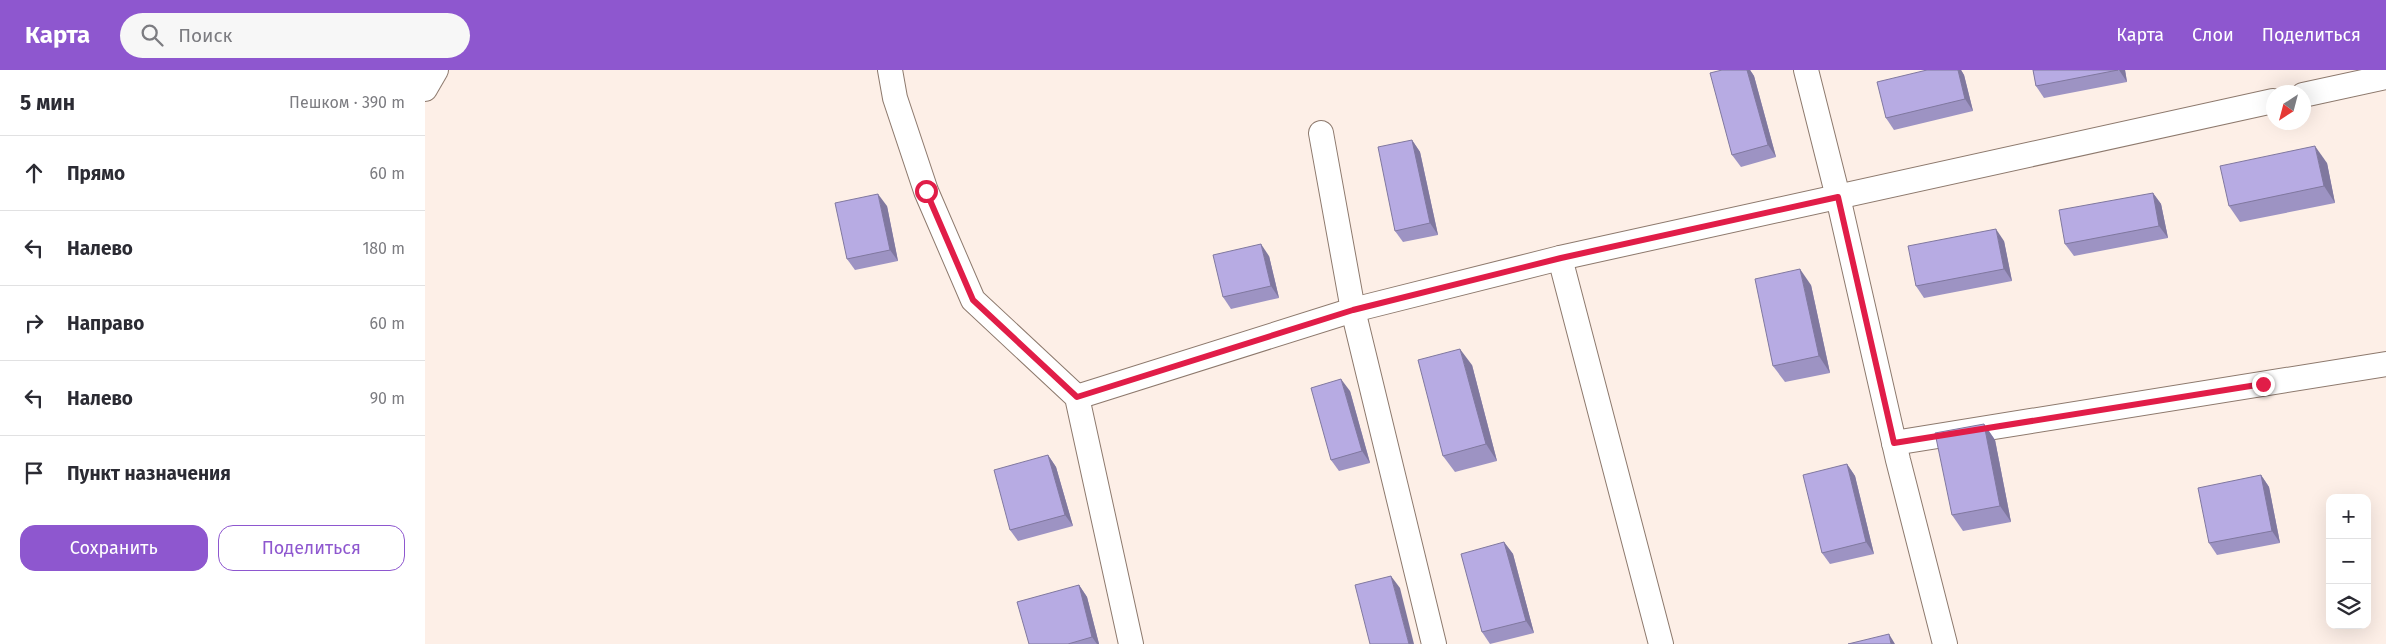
<!DOCTYPE html>
<html lang="ru">
<head>
<meta charset="utf-8">
<style>
	body { margin:0; font-family:"Fira Sans",sans-serif; background:#f7f7f7; color:#2b2b33 }
	.controls { position:absolute; right:15px; bottom:15px; display:grid; overflow:hidden; border-radius:10px; box-shadow:0 5px 20px #0002 }
	.controls button { width:45px; height:45px; display:grid; place-items:center; padding:0; border:0; border-bottom:1px solid #e1e1e2; background:#fff; color:#2b2b33; font:25px sans-serif }
	.compass { position:absolute; left:1841px; top:15px; width:45px; height:45px; border-radius:50%; background:#fff; box-shadow:0 5px 20px #0002; rotate:216deg }
	.stop { position:absolute; width:15px; height:15px; margin:-11px; border:4px solid #e11d48; border-radius:50%; background:#fff }
	.stop.end { background:#e11d48; border-color:#fff; box-shadow:0 1px 5px #0008 }
	.list { margin:0; padding:0; list-style:none }
	h2 { display:flex; justify-content:space-between; align-items:center; height:65px; margin:0; padding:0 20px; font-size:21px }
	h2 small { font-size:16px; font-weight:400; color:#7c7c81 }
	.list li { display:grid; grid-template-columns:32px 1fr auto; gap:15px; align-items:center; box-sizing:border-box; height:75px; padding:0 20px; border-top:1px solid #e1e1e2 }
	.list b { display:block; font-size:19px; white-space:nowrap }
	.list em { font-size:16px; font-style:normal; color:#7c7c81 }
	.actions { display:flex; gap:10px; padding:15px 20px }
	.actions a { flex:1; padding:11px 0; border:1px solid #8e57cf; border-radius:15px; text-align:center; font-size:18px; color:#8e57cf }
	.actions .main { background:#8e57cf; color:#fff }
	.icon { flex:none; width:28px; height:28px; fill:none; stroke:currentColor; stroke-width:2; stroke-linecap:round; stroke-linejoin:round }
	.map { position:relative; flex:none; width:1961px; height:574px; overflow:hidden }
	header { display:flex; align-items:center; gap:30px; box-sizing:border-box; height:70px; padding:0 25px; background:#8e57cf; color:#fff }
	header strong { font-size:24px }
	nav { display:flex; gap:28px; margin-inline-start:auto; font-size:18px }
	.search { width:350px; height:45px; background:#f7f7f7; display:flex; align-items:center; gap:12px; box-sizing:border-box; padding:0 18px; border-radius:28px; color:#7c7c81; font-size:19px }
	main { display:flex }
	aside { flex:1; background:#fff }
	.map>svg:first-child { display:block }
</style>
</head>
<body>
<header>
<strong>Карта</strong>
<div class="search"><svg class="icon" aria-label="search" viewBox="0 0 24 24"><circle cx="10" cy="10" r="6"/><path d="M15 15l6 6"/></svg>Поиск</div>
<nav><a>Карта</a><a>Слои</a><a>Поделиться</a></nav>
</header>
<main>
<aside>
<h2>5 мин<small>Пешком · 390 m</small></h2>
<ul class="list">
<li><svg class="icon" aria-label="ahead" viewBox="0 0 24 24"><path d="M12 20V5M6 11l6-6 6 6"/></svg><div><b>Прямо</b></div><em>60 m</em></li>
<li><svg class="icon" aria-label="left" viewBox="0 0 24 24"><path d="M17 20v-9H6M10 6l-5 5 5 5"/></svg><div><b>Налево</b></div><em>180 m</em></li>
<li><svg class="icon" aria-label="right" viewBox="0 0 24 24"><path d="M7 20v-9h11M14 6l5 5-5 5"/></svg><div><b>Направо</b></div><em>60 m</em></li>
<li><svg class="icon" aria-label="left" viewBox="0 0 24 24"><path d="M17 20v-9H6M10 6l-5 5 5 5"/></svg><div><b>Налево</b></div><em>90 m</em></li>
<li><svg class="icon" aria-label="arrive" viewBox="0 0 24 24"><path d="M6 21V4h12l-3 4 3 4H6"/></svg><div><b>Пункт назначения</b></div></li>
</ul>
<div class="actions"><a class="main">Сохранить</a><a>Поделиться</a></div>
</aside>
<div class="map">
<svg width="1961" height="574" viewBox="0 0 1961 574">
	<rect width="100%" height="100%" fill="#fdefe7"/>
	<g fill="none" stroke-linecap="round" stroke-linejoin="round">
		<g stroke="#8d796d" stroke-width="26">
			<g id="minor">
				<polyline points="465,0 470,28 501,121 548,230 652,327 706,574"/>
				<polyline points="1381,0 1413,127 1473,390 1520,574"/>
				<polyline points="0,19 11,0"/>
				<polyline points="1878,25 1961,7"/>
				<polyline points="896,63 928,240 1009,574"/>
				<polyline points="1135,188 1236,574"/>
				<polyline points="652,327 928,240 1135,188 1848,31"/>
				<polyline points="1469,373 1961,294"/>
			</g>
		</g>
		<use href="#minor" stroke="#fff" stroke-width="24"/>
	</g>
	<g fill="#9d93c3">
		<polygon points="1297,0 1325,0 1329,6 1351,87 1316,97 1307,85"/>
		<polygon points="1502,0 1536,0 1539,5 1548,41 1469,60 1461,48"/>
		<polygon points="1608,0 1700,0 1702,12 1619,28 1611,16"/>
		<polygon points="987,70 995,82 1013,165 978,172 970,161"/>
		<polygon points="1902,93 1910,133 1815,152 1804,136"/>
		<polygon points="1728,123 1736,134 1743,168 1649,186 1640,174"/>
		<polygon points="462,136 473,191 430,200 422,189"/>
		<polygon points="1579,171 1587,211 1499,228 1491,216"/>
		<polygon points="844,186 854,228 806,239 798,227"/>
		<polygon points="1386,215 1405,303 1360,312 1348,296"/>
		<polygon points="1047,295 1072,391 1030,402 1018,386"/>
		<polygon points="925,321 945,393 914,401 906,390"/>
		<polygon points="1559,354 1570,370 1586,452 1538,461 1527,445"/>
		<polygon points="623,385 631,397 648,456 593,471 585,460"/>
		<polygon points="1422,394 1430,406 1449,484 1405,494 1397,483"/>
		<polygon points="1836,405 1844,417 1855,473 1792,485 1784,473"/>
		<polygon points="1079,472 1088,484 1109,563 1065,574 1057,562"/>
		<polygon points="654,515 662,527 674,574 604,574"/>
	</g>
	<g fill="#80789f">
		<polygon points="1322,0 1325,0 1329,6 1351,87 1343,75"/>
		<polygon points="1533,0 1536,0 1539,5 1548,41 1540,29"/>
		<polygon points="1694,0 1700,0 1702,12"/>
		<polygon points="987,70 995,82 1013,165 1005,153"/>
		<polygon points="1890,76 1902,93 1910,133 1899,116"/>
		<polygon points="1728,123 1736,134 1743,168 1734,156"/>
		<polygon points="453,124 462,136 473,191 465,180"/>
		<polygon points="1571,159 1579,171 1587,211 1579,199"/>
		<polygon points="836,174 844,186 854,228 846,216"/>
		<polygon points="1375,199 1386,215 1405,303 1394,286"/>
		<polygon points="1035,279 1047,295 1072,391 1061,374"/>
		<polygon points="916,309 925,321 945,393 937,381"/>
		<polygon points="1559,354 1570,370 1586,452 1575,436"/>
		<polygon points="623,385 631,397 648,456 640,445"/>
		<polygon points="1422,394 1430,406 1449,484 1441,472"/>
		<polygon points="1836,405 1844,417 1855,473 1847,461"/>
		<polygon points="1079,472 1088,484 1109,563 1101,551"/>
		<polygon points="966,506 975,518 989,574 984,574"/>
		<polygon points="654,515 662,527 674,574 672,574 667,567"/>
		<polygon points="1464,564 1470,574 1466,574"/>
	</g>
	<g fill="#b7abe3" stroke="#80789f">
		<polygon points="1297,0 1322,0 1343,75 1307,85 1285,3"/>
		<polygon points="1502,0 1533,0 1540,29 1461,48 1452,12"/>
		<polygon points="1608,0 1693,0 1611,16"/>
		<polygon points="987,70 1005,153 970,161 953,77"/>
		<polygon points="1890,76 1899,116 1804,136 1795,96"/>
		<polygon points="1728,123 1734,156 1640,174 1634,140"/>
		<polygon points="453,124 465,180 422,189 410,133"/>
		<polygon points="1571,159 1579,199 1491,216 1483,176"/>
		<polygon points="836,174 846,216 798,227 788,185"/>
		<polygon points="1375,199 1394,286 1348,296 1330,209"/>
		<polygon points="1035,279 1061,374 1018,386 993,290"/>
		<polygon points="916,309 937,381 906,390 886,318"/>
		<polygon points="1559,354 1575,436 1527,445 1510,363"/>
		<polygon points="623,385 640,445 585,460 569,400"/>
		<polygon points="1422,394 1441,472 1397,483 1378,405"/>
		<polygon points="1836,405 1847,461 1784,473 1773,418"/>
		<polygon points="1079,472 1101,551 1057,562 1036,484"/>
		<polygon points="966,506 984,574 945,574 930,515"/>
		<polygon points="654,515 667,567 643,574 604,574 592,532"/>
		<polygon points="1464,564 1466,574 1423,574"/>
	</g>
	<g fill="none" stroke-linecap="round" stroke-linejoin="round">
		<polyline stroke="#e11d48" stroke-width="6" points="501,121 548,230 652,327 928,240 1136,188 1413,127 1469,373 1838,314"/>
	</g>
</svg>
<div class="controls">
<button>+</button>
<button>−</button>
<button><svg class="icon" aria-label="layers" viewBox="0 0 24 24"><path d="M12 4l9 5-9 5-9-5zM3 14l9 5 9-5"/></svg></button>
</div>
<svg class="compass" viewBox="-18 -18 36 36"><path d="M0-13l5 13h-10z" fill="#e53935"/><path d="M0 13l5-13h-10z" fill="#7c7c81"/></svg>
<div class="stop" style="left:501px;top:121px"></div>
<div class="stop end" style="left:1838px;top:314px"></div>
</div>
</main>
</body>
</html>
